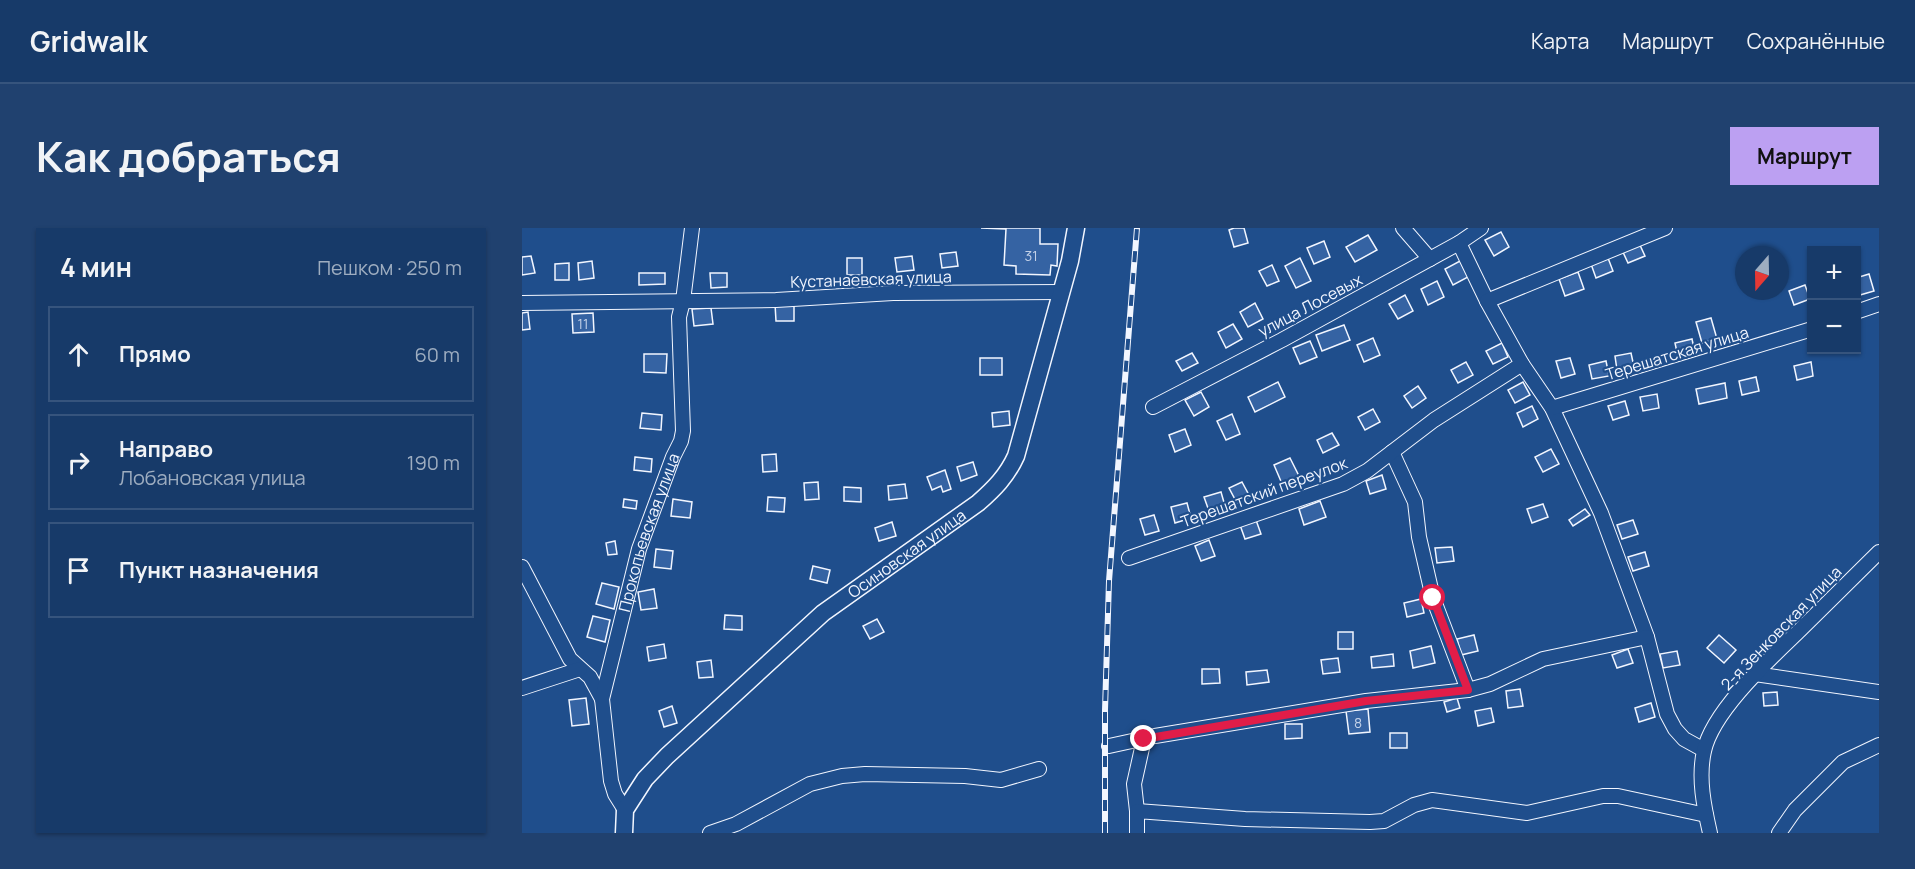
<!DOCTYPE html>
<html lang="ru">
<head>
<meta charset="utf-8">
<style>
	body { margin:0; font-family:Manrope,sans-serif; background:#20416f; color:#f1f3f6 }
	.controls { position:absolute; right:18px; top:18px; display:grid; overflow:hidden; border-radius:0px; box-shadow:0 2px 4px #0004 }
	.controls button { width:54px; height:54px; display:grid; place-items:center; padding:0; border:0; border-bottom:2px solid #36547d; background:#173a69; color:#f1f3f6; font:30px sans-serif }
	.compass { position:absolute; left:1213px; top:18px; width:54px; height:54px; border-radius:50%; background:#173a69; box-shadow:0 2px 4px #0004; rotate:200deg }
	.stop { position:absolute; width:18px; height:18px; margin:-14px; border:4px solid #e11d48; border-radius:50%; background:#fff }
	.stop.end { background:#e11d48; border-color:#fff; box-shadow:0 2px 6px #0008 }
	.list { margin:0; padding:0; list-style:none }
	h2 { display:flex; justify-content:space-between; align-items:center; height:78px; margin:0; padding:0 24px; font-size:26px }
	h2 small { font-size:20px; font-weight:400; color:#9eadc0 }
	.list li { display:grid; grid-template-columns:39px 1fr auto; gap:18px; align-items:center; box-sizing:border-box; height:96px; margin:0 12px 12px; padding:0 12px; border:2px solid #36547d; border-radius:0px }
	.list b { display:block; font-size:22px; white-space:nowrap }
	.list p { margin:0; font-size:20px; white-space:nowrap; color:#9eadc0 }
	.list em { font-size:20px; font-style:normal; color:#9eadc0 }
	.icon { flex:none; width:33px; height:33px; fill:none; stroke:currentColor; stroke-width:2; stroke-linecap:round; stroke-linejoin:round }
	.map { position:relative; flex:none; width:1357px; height:605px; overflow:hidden; border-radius:0px }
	header { display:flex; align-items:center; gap:36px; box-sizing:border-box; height:84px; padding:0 30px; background:#173a69; border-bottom:2px solid #36547d }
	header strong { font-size:28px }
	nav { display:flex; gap:33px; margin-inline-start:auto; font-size:21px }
	.intro { display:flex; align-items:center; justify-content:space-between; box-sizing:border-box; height:144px; padding:0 36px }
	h1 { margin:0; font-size:42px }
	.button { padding:15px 27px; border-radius:0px; background:#bca0f2; color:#111; font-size:21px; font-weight:700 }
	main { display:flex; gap:36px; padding:0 36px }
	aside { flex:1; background:#173a69; border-radius:0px; box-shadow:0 2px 4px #0004 }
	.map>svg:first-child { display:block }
</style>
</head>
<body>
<header>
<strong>Gridwalk</strong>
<nav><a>Карта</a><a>Маршрут</a><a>Сохранённые</a></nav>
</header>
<div class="intro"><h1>Как добраться</h1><a class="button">Маршрут</a></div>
<main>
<aside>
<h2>4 мин<small>Пешком · 250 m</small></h2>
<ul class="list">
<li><svg class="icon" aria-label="ahead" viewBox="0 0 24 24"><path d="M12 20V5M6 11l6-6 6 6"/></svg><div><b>Прямо</b></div><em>60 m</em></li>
<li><svg class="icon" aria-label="right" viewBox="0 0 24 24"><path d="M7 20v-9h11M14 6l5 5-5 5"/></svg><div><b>Направо</b><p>Лобановская улица</p></div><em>190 m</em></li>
<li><svg class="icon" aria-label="arrive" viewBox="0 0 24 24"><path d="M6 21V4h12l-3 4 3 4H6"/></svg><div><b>Пункт назначения</b></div></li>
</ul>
</aside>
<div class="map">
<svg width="1357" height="605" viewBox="0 0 1357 605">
	<rect width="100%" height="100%" fill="#1f4e8c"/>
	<g fill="#3563a3" stroke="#f2f6ff" stroke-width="1.5">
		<polygon points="459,0 518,0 518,16 536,16 535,38 529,37 528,47 494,46 494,38 482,37 484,1"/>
		<polygon points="712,0 722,0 726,15 712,19 707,2"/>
		<polygon points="979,4 987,19 972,28 963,12"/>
		<polygon points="846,7 855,22 833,34 824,19"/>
		<polygon points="802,13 808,29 792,36 785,20"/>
		<polygon points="1117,15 1123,28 1106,35 1100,22"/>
		<polygon points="434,24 436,38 420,40 418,26"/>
		<polygon points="9,28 13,45 0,47 0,29"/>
		<polygon points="390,28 392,42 375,44 373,30"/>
		<rect x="325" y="30" width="15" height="17"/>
		<polygon points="778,30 789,53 774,60 763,38"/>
		<polygon points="1086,30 1091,43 1074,50 1069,36"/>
		<polygon points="70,33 72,50 57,52 56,35"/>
		<polygon points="938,33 946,49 931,57 923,41"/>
		<polygon points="47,35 47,52 33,52 33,36"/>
		<polygon points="750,37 757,53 745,58 737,43"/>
		<polygon points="1056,44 1062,61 1043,68 1037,51"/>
		<polygon points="117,45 143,45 143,56 117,57"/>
		<polygon points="188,45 205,45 205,59 189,60"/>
		<polygon points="1347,46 1352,63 1338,67 1334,50"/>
		<polygon points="915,53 922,69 906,77 899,61"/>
		<polygon points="1283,57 1288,71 1272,77 1267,63"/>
		<polygon points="883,67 891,83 876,91 867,76"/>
		<polygon points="733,75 741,91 726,99 718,84"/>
		<polygon points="253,76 272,76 272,93 254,93"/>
		<polygon points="189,80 191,96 172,98 170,81"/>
		<polygon points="6,84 8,101 0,102 0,85"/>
		<polygon points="71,85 72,104 51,105 50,86"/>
		<polygon points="1189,90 1195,111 1180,115 1174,94"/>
		<polygon points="711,96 720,111 704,120 696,104"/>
		<polygon points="822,97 828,112 800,123 794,107"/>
		<polygon points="851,110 858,127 842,134 835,117"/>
		<polygon points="1170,111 1173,125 1156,129 1153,115"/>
		<polygon points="788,113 795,129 778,136 771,120"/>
		<polygon points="980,115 986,129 971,136 964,123"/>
		<polygon points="670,125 676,135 660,143 654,133"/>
		<polygon points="1109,125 1112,139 1095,142 1093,128"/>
		<polygon points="122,126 145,126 144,145 122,144"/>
		<rect x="458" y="130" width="22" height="17"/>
		<polygon points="1048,130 1053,146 1039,150 1034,133"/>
		<polygon points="1084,133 1087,148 1070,151 1067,137"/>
		<polygon points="944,134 951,147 936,155 929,142"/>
		<polygon points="1289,134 1291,148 1275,152 1272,138"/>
		<polygon points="1234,149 1237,163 1220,167 1217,153"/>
		<polygon points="756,154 763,169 733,184 726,169"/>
		<polygon points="1001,154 1008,167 993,175 986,162"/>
		<polygon points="1203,155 1205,170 1177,176 1174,161"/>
		<polygon points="896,158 904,170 890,180 882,168"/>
		<polygon points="679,164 687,179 672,188 663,172"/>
		<polygon points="1135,166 1137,180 1121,183 1118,169"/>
		<polygon points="1103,173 1107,187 1091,192 1086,178"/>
		<polygon points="1010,178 1016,191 1001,199 995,185"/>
		<polygon points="851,181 858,194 843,202 836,189"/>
		<polygon points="487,183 488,197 471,199 470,185"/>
		<polygon points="120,185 140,187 139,202 118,200"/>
		<polygon points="710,186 718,206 704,212 695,193"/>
		<polygon points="663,201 669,217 653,224 647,207"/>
		<polygon points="810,205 817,217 801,225 795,212"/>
		<polygon points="1029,221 1037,236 1021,244 1013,229"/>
		<polygon points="254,226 255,243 241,244 240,227"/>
		<polygon points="113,229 130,231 129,244 112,242"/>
		<polygon points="768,230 778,250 761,258 752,237"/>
		<polygon points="451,234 455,247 439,253 435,239"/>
		<polygon points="423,242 429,261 421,264 419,258 410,262 405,249"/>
		<polygon points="860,247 864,261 848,266 844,253"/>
		<polygon points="296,254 297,271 283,272 282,255"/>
		<polygon points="720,254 728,269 715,275 707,260"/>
		<polygon points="383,256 385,270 367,272 366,258"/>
		<polygon points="322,259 339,260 339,274 322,273"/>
		<polygon points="699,264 703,278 687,283 682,269"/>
		<polygon points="246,269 263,270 262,284 245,283"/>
		<polygon points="102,271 115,273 114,281 101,279"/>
		<polygon points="151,271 170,274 168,290 149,288"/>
		<polygon points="798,273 804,289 782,297 777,281"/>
		<polygon points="665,275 669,290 653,295 649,279"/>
		<polygon points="1021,276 1026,289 1010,295 1005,281"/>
		<polygon points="1063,281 1068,287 1051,298 1047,292"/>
		<polygon points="632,287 637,303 623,307 618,291"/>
		<polygon points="734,292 739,306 723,311 718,297"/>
		<polygon points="1111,292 1116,306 1100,311 1095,297"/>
		<polygon points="370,294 374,308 357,313 353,300"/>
		<polygon points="687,312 693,328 679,333 673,318"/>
		<polygon points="93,313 95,326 86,327 84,315"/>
		<polygon points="930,319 932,333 915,335 913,320"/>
		<polygon points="134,321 151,323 149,341 132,339"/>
		<polygon points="1123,324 1127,338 1111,343 1106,329"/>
		<polygon points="291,338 308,342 305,355 288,351"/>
		<polygon points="80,355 97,359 92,381 74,376"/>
		<polygon points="132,361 135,380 119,382 116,364"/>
		<polygon points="899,371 902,385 885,389 882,375"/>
		<polygon points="203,387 220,388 220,402 202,401"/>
		<polygon points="71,388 88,392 83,414 65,409"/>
		<polygon points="355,391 362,404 348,411 341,398"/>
		<rect x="816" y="404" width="15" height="17"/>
		<polygon points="952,407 956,423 939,427 935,411"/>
		<polygon points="1197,407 1214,422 1202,435 1185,420"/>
		<polygon points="142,416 144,430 127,433 125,419"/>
		<polygon points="909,418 913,435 891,440 888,423"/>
		<polygon points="1106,421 1111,435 1095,440 1090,427"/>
		<polygon points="1155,423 1158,437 1141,440 1138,426"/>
		<polygon points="871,426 872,438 850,440 849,429"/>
		<polygon points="816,430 818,444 801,446 799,432"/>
		<polygon points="189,432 191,449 177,450 175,434"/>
		<polygon points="680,441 697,441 698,455 680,456"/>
		<polygon points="745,442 747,454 725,457 724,444"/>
		<polygon points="998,461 1001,478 986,480 984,463"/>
		<polygon points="1255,464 1256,477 1242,478 1241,465"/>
		<polygon points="64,470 67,496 50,498 47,472"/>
		<polygon points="935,470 938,480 925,484 922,474"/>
		<polygon points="1129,475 1133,489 1117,494 1113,480"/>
		<polygon points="150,478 155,495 142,499 137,483"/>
		<polygon points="969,480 972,494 956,498 953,483"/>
		<polygon points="846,481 848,504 827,506 824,483"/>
		<polygon points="763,496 780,496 780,510 763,511"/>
		<rect x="868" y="505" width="17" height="15"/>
	</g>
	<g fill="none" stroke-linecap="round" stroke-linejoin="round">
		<g stroke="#f2f6ff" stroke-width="16">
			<g id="minor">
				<polyline points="881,0 908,31"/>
				<polyline points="937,15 965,73 1000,136 1030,180 1079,285 1125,409 1145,486 1153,501 1162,511 1182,522"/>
				<polyline points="965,73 1143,0"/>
				<polyline points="0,75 254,72 371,65 539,64"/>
				<polyline points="1334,84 1357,76"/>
				<polyline points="631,179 760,112 937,15 959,0"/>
				<polyline points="1030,180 1290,101"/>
				<polyline points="870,224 893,274 897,309 911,370 946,462"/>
				<polyline points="607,330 821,256 845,243 912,192 1000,136"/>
				<polyline points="0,339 48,431 68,449 80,471"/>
				<polyline points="1233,446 1357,464"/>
				<polyline points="0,460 58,441"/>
				<polyline points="587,518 633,508 844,473 946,462 968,456 1021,431 1125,409"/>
				<path id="s1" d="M 103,582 L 93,566 L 89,553 L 80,471 L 117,321 L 151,229 L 159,213 L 161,203 L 157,89 L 161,73 L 170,0"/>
				<polyline points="615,583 612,556 622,511"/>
				<polyline points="188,605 214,596 288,556 320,548 343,546 443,548 479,552 517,541"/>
				<polyline points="615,605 615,583 723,591 848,594 862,593 892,577 910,572 1005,585 1081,568 1096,568 1184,587"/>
				<path d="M 1188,605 C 1182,579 1176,550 1182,523 C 1191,482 1249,430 1278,402 C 1304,376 1331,350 1357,324"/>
				<polyline points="1257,605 1273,582 1321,534 1357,517"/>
			</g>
		</g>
		<g stroke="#f2f6ff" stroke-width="19">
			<g id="major">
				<path id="s2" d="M 102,605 L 103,582 L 123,551 L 145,528 L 301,385 L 456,275 C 472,261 485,248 494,228 L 548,33 L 554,0"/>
			</g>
		</g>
		<use href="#minor" stroke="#1f4e8c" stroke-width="14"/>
		<use href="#major" stroke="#1f4e8c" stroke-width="16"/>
		<g stroke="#f2f6ff" stroke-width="6">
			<polyline id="rail" points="583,605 583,482 587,353 615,0"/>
		</g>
		<use href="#rail" stroke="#1f4e8c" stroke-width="4" stroke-dasharray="11" stroke-linecap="butt"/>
	</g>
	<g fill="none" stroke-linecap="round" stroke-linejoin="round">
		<polyline stroke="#e11d48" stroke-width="8" points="622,511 844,473 946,462 911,370"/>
	</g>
	<g text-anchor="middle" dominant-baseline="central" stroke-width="4.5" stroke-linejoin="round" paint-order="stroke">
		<g font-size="14" fill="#c3d1e8">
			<text x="509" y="27">31</text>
			<text x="61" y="95">11</text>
			<text x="836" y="494">8</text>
		</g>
		<g font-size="16" fill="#f2f6ff" stroke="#1f4e8c">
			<text transform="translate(349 51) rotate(-2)">Кустанаевская улица</text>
			<text transform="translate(788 77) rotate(-28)">улица Лосевых</text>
			<text transform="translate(1155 125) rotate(-17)">Терешатская улица</text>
			<text transform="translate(742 264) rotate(-20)">Терешатский переулок</text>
			<text stroke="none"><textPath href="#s1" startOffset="288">Прокопьевская улица</textPath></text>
			<text stroke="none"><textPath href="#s2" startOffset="406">Осиновская улица</textPath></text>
			<text transform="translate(1259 400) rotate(-46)">2-я Зенковская улица</text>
		</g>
	</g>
</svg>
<div class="controls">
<button>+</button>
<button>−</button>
</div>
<svg class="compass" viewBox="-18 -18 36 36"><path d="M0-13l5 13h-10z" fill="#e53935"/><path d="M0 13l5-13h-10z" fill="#9eadc0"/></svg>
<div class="stop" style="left:911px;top:370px"></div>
<div class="stop end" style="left:622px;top:511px"></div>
</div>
</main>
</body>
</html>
